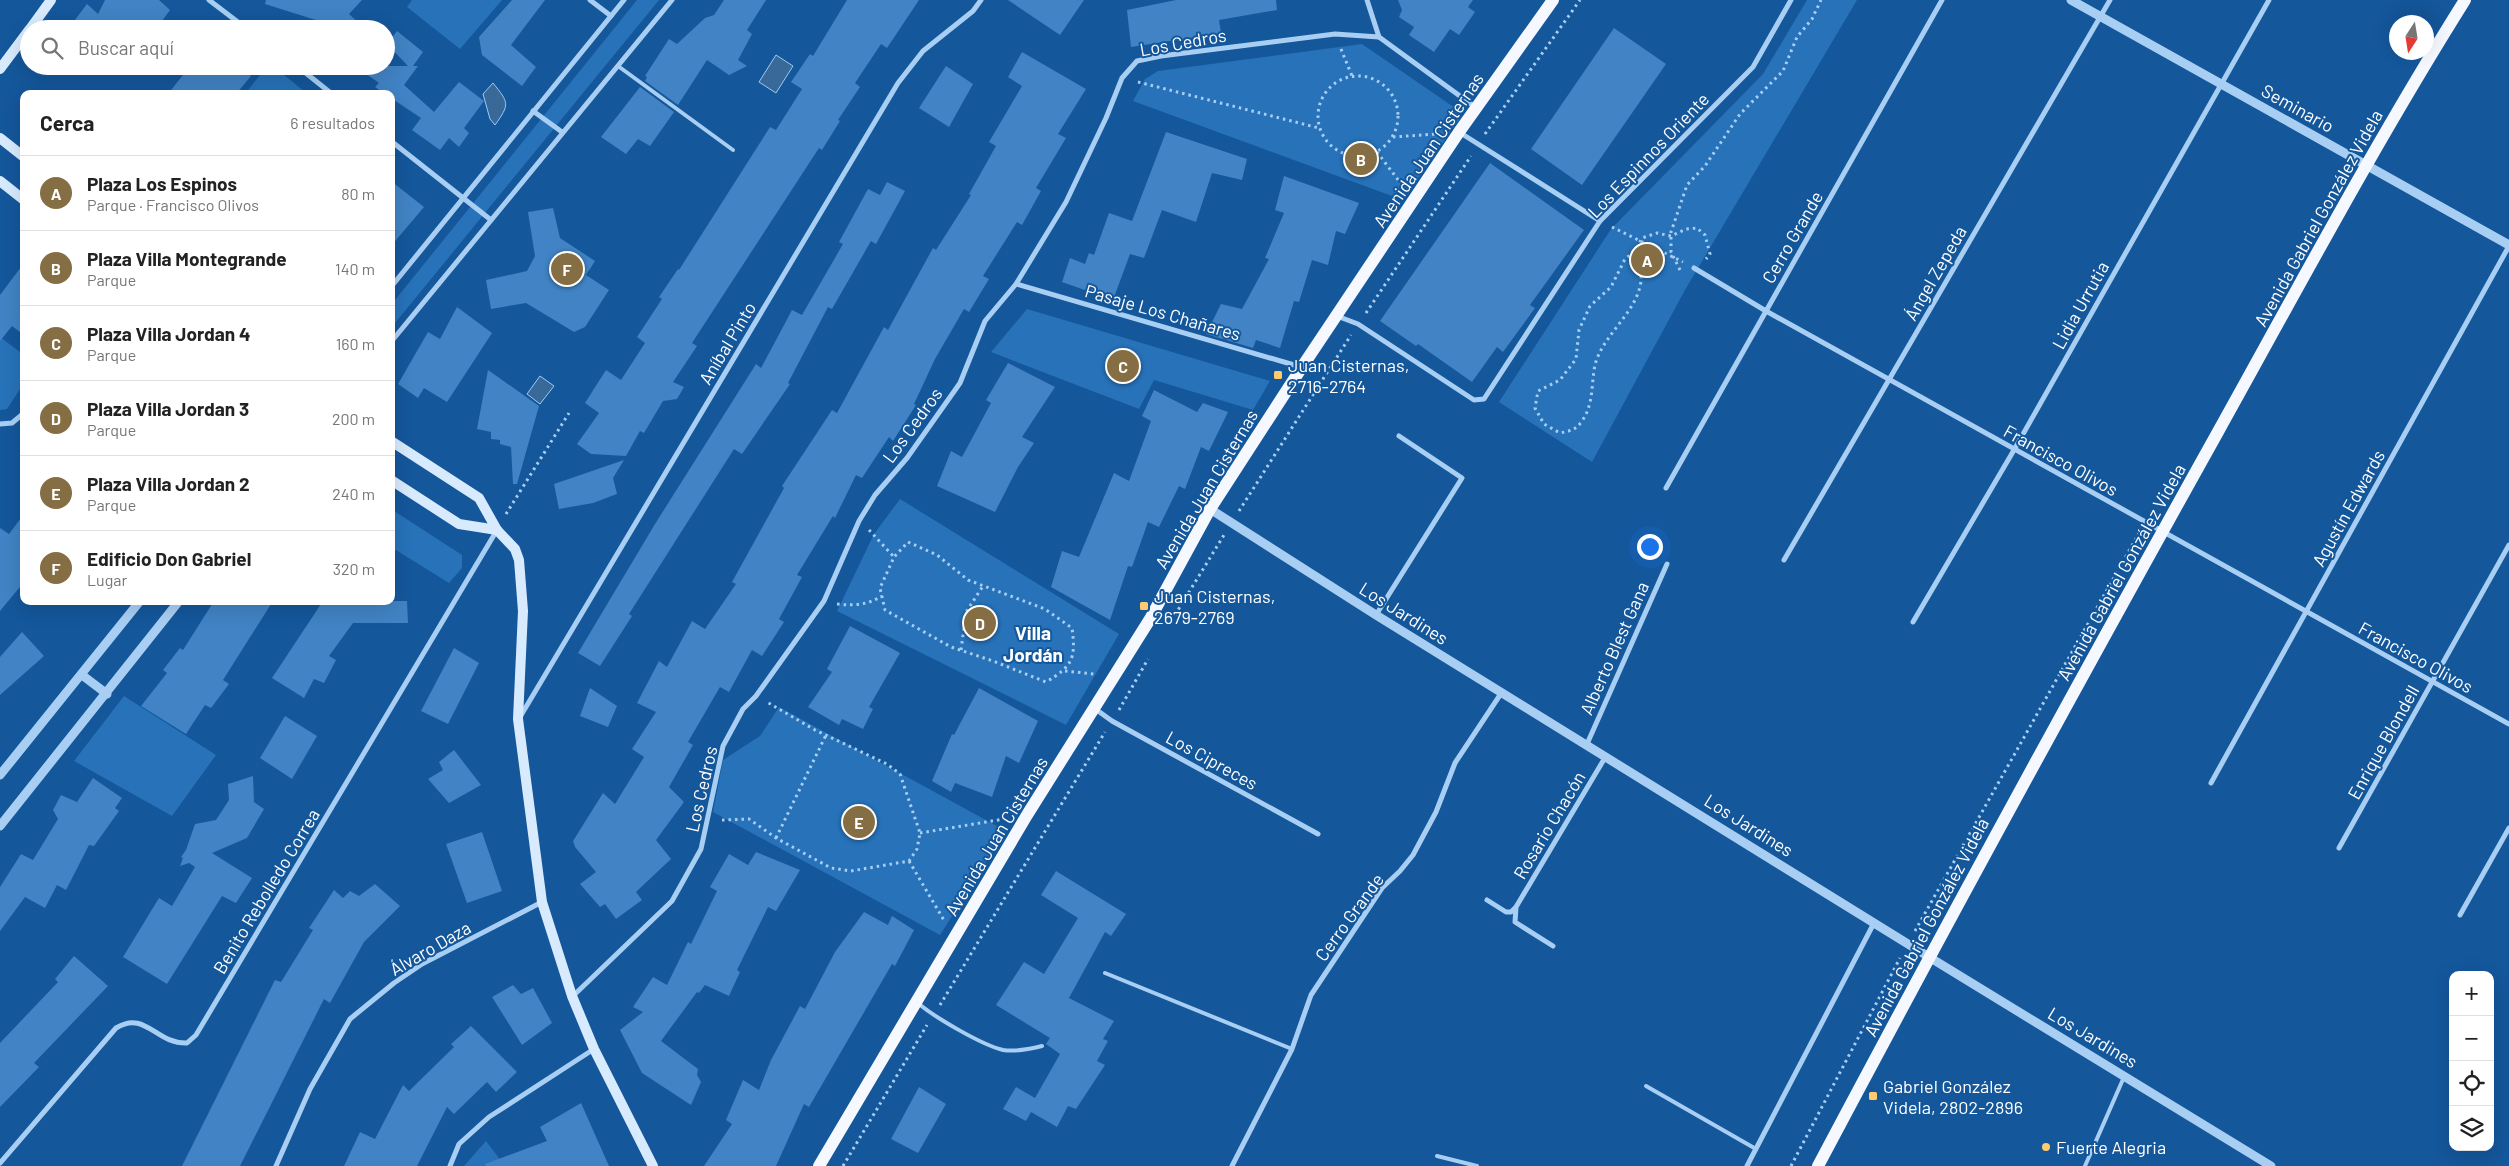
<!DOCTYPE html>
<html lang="es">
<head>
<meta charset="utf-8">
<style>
	body { margin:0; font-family:Barlow,sans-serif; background:#f2f2f2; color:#222 }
	.controls { position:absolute; right:15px; bottom:15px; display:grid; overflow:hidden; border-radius:10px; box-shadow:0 5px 20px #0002 }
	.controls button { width:45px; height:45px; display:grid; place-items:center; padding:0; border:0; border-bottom:1px solid #e0e0e0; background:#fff; color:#222; font:25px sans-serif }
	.compass { position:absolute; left:2389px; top:15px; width:45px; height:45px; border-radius:50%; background:#fff; box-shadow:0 5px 20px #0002; rotate:192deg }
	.you { position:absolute; left:1649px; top:546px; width:18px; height:18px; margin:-12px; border:4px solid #fff; border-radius:50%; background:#1a73e8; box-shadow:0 0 0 8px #1a73e833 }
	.badge { display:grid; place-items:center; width:32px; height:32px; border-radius:50%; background:#856e43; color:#fff; font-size:16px; font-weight:700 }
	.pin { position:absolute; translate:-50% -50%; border:2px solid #fff; box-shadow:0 1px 5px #0006 }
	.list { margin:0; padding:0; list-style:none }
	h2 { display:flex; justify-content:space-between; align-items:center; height:65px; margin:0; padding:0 20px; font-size:21px }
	h2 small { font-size:16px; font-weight:400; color:#767676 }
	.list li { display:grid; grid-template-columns:32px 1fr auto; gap:15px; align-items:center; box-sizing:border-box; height:75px; padding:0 20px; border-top:1px solid #e0e0e0 }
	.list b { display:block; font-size:19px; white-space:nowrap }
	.list p { margin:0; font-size:16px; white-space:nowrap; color:#767676 }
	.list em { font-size:16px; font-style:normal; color:#767676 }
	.icon { flex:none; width:28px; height:28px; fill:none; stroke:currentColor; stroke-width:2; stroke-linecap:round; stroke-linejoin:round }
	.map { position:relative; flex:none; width:2509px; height:1166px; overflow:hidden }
	.search { position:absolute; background:#fff; box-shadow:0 5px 20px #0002; left:20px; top:20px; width:375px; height:55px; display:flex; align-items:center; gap:12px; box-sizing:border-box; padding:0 18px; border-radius:28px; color:#767676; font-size:19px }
	.panel { position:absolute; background:#fff; box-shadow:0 5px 20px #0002; left:20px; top:90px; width:375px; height:515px; border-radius:10px }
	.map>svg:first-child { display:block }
</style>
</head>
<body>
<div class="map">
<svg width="2509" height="1166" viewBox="0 0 2509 1166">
	<rect width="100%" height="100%" fill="#14579b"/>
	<g fill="#2772b9">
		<polygon points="412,0 502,0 460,49 407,7"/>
		<polygon points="637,0 659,0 391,328 391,305"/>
		<polygon points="1807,0 1857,0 1685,290 1592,462 1499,402 1611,229 1763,74"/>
		<polygon points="1362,44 1461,112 1460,118 1403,200 1133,101 1145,79 1158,71"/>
		<polygon points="267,66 273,66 305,92 245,94"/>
		<polygon points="1027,309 1270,381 1253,410 1154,380 1139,409 991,352"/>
		<polygon points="0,337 24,355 24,383 7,409 0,410"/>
		<polygon points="900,499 1119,634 1066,725 837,611 874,534"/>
		<polygon points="391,509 462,555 462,568 449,583 391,547"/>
		<polygon points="124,696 216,755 172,816 74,761"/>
		<polygon points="779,707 1006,831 940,935 713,812 723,760 760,736"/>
		<polygon points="486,1141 505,1166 464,1166"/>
	</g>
	<g fill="#386999" stroke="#9bcbf6">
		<polygon points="776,55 793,66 776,93 759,82"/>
		<path d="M 493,83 C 509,103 510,104 495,125 L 490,119 L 483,94 Z"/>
		<polygon points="540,376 554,386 540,404 527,394"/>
	</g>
	<g fill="#4183c4">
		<polygon points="105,0 159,0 170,10 156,29 68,29 87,4 98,14"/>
		<polygon points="266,0 362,0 349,14 365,29 312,29 319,21 265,4"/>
		<polygon points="512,0 545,0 511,45 536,67 522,86 482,55 479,37"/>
		<polygon points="724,0 766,0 747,30 752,34 738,60 747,66 729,75 707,60 678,105 645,81 647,77 645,76 669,39 677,44 705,18 714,15"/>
		<polygon points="847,0 919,0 887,48 881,44 855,83 860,87 838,120 840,121 822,150 819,148 692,343 697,346 673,382 684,387 677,399 663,401 644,433 640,431 626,456 591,454 577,444 599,413 585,403 606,370 621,380 645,343 637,337 662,299 659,297 678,269 679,270 770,127 776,130 802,89 791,82 810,54 813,56"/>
		<polygon points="1008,0 1084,0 1060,35"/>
		<polygon points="1176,0 1276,0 1277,10 1219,20 1221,33 1131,47 1127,10"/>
		<polygon points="1398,0 1473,0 1468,7 1475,12 1459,35 1450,29 1434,52 1409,35 1414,27 1399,17 1402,10"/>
		<polygon points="1614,28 1666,64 1582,185 1531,149"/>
		<polygon points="397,31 423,52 413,66 418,66 404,85 434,112 459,82 484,101 464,128 469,133 459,147 449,138 440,150 412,130 421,118 391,98 391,94 385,94 375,87 379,83 355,66 408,66 387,44"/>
		<polygon points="1022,52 1086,89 1058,134 1066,138 1036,188 1041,191 1022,225 1017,222 983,276 989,279 969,312 964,309 935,359 914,404 916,405 893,441 889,437 862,478 856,475 835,518 833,516 797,575 802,577 779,619 784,622 762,656 752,650 729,692 720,687 688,742 693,745 669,787 684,802 656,840 671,859 636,892 642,900 616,919 605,904 600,907 580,884 596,872 575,847 573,841 603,793 615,804 644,757 632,749 656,712 637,703 659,661 667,667 692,621 705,629 736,584 732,582 784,488 782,486 832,410 837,413 884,327 888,330 933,248 936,250 971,195 969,194 996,146 989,142 1022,86 1008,77"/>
		<polygon points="190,66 239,66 251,76 236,94 168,94"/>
		<polygon points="946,66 973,84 949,127 919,108"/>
		<polygon points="640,87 674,112 650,146 638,139 626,154 601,137"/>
		<polygon points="1166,132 1247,159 1242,180 1212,173 1196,222 1162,210 1144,258 1130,254 1113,300 1062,282 1070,258 1085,264 1089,253 1094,255 1109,213 1132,221"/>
		<polygon points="1490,163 1584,230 1530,305 1535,308 1503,352 1497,347 1472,382 1418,344 1416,346 1380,321"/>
		<polygon points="1284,176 1359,203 1345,234 1336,231 1328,265 1312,260 1299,302 1294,301 1280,348 1256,340 1253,348 1206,334 1221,304 1242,309 1269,259 1265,258 1284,213 1275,210"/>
		<polygon points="391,181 424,207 391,246"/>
		<polygon points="887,182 905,191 876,244 871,241 832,309 828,307 788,383 790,384 742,454 734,449 629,614 632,616 600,666 578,653 655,524 756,364 761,368 792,310 802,315 843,244 839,242 868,189 880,195"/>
		<polygon points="553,208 560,238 595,261 586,275 609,290 585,327 574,332 526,303 491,309 486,280 527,271 535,256 528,212"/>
		<polygon points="24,263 24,335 12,326 0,341 0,295"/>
		<polygon points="457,307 492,333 447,402 424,388 418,398 398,384 428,332 440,339"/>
		<polygon points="1008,363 1055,387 1022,437 1034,443 1018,467 995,512 937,486 951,451 962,457 991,403 986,400"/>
		<polygon points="488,370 539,406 517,484 513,484 511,447 500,444 500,440 491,439 491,432 477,429"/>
		<polygon points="1154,390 1197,412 1203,403 1228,412 1209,451 1201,447 1185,489 1179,486 1159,527 1148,522 1132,567 1128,566 1110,620 1051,587 1062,551 1079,557 1114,473 1129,481 1151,421 1142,416"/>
		<polygon points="624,460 613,478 617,494 593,503 559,509 554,484"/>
		<polygon points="24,514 24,582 0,611 0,528 9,534"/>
		<polygon points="214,601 273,601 223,680 229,684 211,708 205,705 186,734 141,706 167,673 163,670 180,648 183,650"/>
		<polygon points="323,601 407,601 408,623 353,623 329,656 336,660 324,683 314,679 304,698 272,678"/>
		<polygon points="850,626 900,653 869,707 873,709 863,729 842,719 839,725 808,707 832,672 827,669"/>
		<polygon points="22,632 44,656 0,695 0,657"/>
		<polygon points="454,648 479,663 448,724 421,711"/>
		<polygon points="590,688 617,706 608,727 580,716"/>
		<polygon points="979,688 1038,721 1019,763 1006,756 992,797 955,783 951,792 932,781 952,734 954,735"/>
		<polygon points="285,716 317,736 292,779 260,758"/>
		<polygon points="454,750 481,785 449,803 428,779 443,770 439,762"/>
		<polygon points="253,776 254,802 264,809 247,838 212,853 252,878 236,903 222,896 167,984 123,957 159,898 172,906 195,867 189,863 180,866 183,858 181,857 186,850 195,824 216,820 229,800 228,784"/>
		<polygon points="93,778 122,798 115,808 119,811 94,846 89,845 66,890 57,885 45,908 25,897 0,931 0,887 21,854 33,860 58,819 53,810 61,795 77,802"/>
		<polygon points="482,832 502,891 467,903 446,844"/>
		<polygon points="756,852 800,870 776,911 768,907 737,970 740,972 729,996 705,985 699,993 697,992 661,1041 698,1069 697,1075 701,1082 691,1105 642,1073 620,1030 643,1012 633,1007 653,977 667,985 688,942 691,944 717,891 710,887 729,854 748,865"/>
		<polygon points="1056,871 1126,914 1111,936 1105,932 1069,998 1114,1021 1103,1039 1108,1041 1097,1061 1105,1065 1076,1109 1068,1106 1057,1127 1031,1112 1026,1121 1003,1109 1016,1087 1035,1098 1060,1054 1046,1044 1050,1038 996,1005 1024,962 1044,974 1078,918 1041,895"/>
		<polygon points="375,884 400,906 364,942 330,1003 324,999 240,1166 182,1166 275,980 281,982 313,930 309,928 334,890 343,898 350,891 359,896"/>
		<polygon points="864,912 888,925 892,916 914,930 895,966 892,964 809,1107 804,1104 776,1166 704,1166 732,1124 726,1120 743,1080 759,1090 771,1060 800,1006 805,1009 835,952"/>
		<polygon points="74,956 108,986 34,1063 39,1067 0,1107 0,1043 58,982 55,979"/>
		<polygon points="513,985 521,994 533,988 552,1023 522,1045 492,997"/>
		<polygon points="471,1026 517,1072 496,1092 487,1082 454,1114 447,1107 417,1166 344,1166 360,1132 375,1139 403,1085 409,1091 454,1047 451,1044"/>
		<polygon points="919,1087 946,1104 918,1153 891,1139"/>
		<polygon points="581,1103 609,1166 486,1166 485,1164 547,1141 540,1127"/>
	</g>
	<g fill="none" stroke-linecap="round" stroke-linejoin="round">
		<g stroke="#a8cff3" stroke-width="3" stroke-dasharray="2.5 4" stroke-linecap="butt">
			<polyline points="1341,49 1352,76"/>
			<circle cx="1358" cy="116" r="40"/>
			<polyline points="1138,82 1319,128"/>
			<polyline points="1485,134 1580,0"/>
			<polyline points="1393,137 1437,134"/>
			<polyline points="1377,152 1402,185"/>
			<polyline points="1612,227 1683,262"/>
			<path d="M 1636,250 C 1637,259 1642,272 1641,281 C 1637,313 1603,334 1595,365 C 1591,384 1594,404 1582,421 C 1576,430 1570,431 1560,433 L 1544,424 L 1535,408 L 1538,391 L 1560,380 L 1576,359 L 1579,330 L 1590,306 L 1611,287 L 1625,259 L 1636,250 L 1642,238 L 1657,233 L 1671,236 L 1686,229 L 1697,228 L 1705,235 L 1710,254 L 1706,259"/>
			<polyline points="1680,270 1671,252 1671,232 1687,185 1705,166 1740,114 1783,71 1797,37 1812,19 1821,0"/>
			<polyline points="1366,313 1471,156"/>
			<polyline points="1239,511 1351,335"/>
			<polyline points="506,514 569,413"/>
			<polyline points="869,530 894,557"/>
			<path d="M 908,542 L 937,555 L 968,580 L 1045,609 L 1072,628 C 1076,658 1073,666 1046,682 L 993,661 L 951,647 L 885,610 L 880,588 L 894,557 Z"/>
			<path d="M 837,604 C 854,606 867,605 882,596"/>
			<polyline points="1175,615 1224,535"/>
			<polyline points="961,650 966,612 983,586"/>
			<polyline points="1065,671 1094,674"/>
			<polyline points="1119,710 1148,659"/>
			<polyline points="722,820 749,819 776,838 831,868 851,871 909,861 917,849 920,833 900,774 887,764 815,730 767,702"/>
			<polyline points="920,833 1004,819"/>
			<polyline points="776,838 826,735"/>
			<polyline points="909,861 945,922"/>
			<polyline points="1915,931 2139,533"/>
			<polyline points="940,1005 1105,732"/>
			<polyline points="843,1166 927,1025"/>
			<polyline points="1791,1166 1900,958"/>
		</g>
		<g stroke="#a8cff3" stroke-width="4">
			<polyline points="618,66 733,150"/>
			<polyline points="1105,973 1292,1049"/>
			<path d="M 919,1004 C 936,1018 982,1045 1003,1050 C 1015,1052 1030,1049 1042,1046"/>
			<polyline points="1646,1086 1756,1149"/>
			<polyline points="1437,1156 1477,1166"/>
			<polyline points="2085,1166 2124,1077"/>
		</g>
		<g stroke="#a8cff3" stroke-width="5">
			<polyline points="209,0 247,29"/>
			<polyline points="590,0 611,16"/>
			<polyline points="1367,0 1379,37 1475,107"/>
			<polyline points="297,66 332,94"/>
			<polyline points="533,111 562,132"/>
			<polyline points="1459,132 1600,221"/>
			<polyline points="391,141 491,220"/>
			<polyline points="1694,268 1766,311 2509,724"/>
			<polyline points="1016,284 1301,367"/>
			<polyline points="391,287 624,0"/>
			<polyline points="1337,316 1358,324 1474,400 1484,399 1600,221 1753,67 1791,0"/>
			<polyline points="391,342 672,0"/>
			<polyline points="0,424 12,423 24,413"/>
			<polyline points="1666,488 1942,0"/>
			<polyline points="1784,560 2110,0"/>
			<polyline points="1376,615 1462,478 1399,436"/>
			<polyline points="1913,622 2014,450 2269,0"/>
			<polyline points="1094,708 1112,721 1318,834"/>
			<polyline points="520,717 898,83 923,51 973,11 981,0"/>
			<polyline points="1587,744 1667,564"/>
			<polyline points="2211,783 2509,246"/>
			<polyline points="2339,848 2509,545"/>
			<polyline points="1487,900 1506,912 1511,912 1515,908"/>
			<polyline points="2460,915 2509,828"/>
			<polyline points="1553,946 1515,922 1516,907 1606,756"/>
			<polyline points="573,996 672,901 701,849 723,746 743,709 756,696 824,601 859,521 875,495 907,458 960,383 985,321 1016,284 1066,202 1106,118 1122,78 1137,61 1161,56 1335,34 1379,37"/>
			<path d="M 0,1163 L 116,1028 C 146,1010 155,1044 187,1043 L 196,1035 L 497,530"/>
			<polyline points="276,1166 310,1089 350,1019 394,983 422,964 542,902"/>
			<polyline points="450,1166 459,1144 489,1117 594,1049"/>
			<polyline points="1232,1166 1292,1049 1311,995 1382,888 1400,871 1413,855 1436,812 1455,763 1502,692"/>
			<polyline points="1747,1166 1874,923"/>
		</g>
		<g stroke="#a8cff3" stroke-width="9">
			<polyline points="2071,0 2509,245"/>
			<polyline points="1210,509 1376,615 1929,957 2271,1166"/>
			<polyline points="82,675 107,694"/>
			<polyline points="0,775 140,601"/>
			<polyline points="0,826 179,601"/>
		</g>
		<g stroke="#d8eafd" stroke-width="10">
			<polyline points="30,29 51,0"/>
			<polyline points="0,69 29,30"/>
			<polyline points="0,138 24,157"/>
			<polyline points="0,181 24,200"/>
			<polyline points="391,441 479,498 497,530 515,549 519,560 523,611 518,719 542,902 572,996 594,1049 653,1166"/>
			<polyline points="391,480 459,524 497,530"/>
		</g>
		<g stroke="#f5f9ff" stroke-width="12">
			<polyline points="819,1166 1027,815 1150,619 1210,509 1302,367 1459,132 1553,0"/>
			<path d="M 1818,1166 C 1949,919 2083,674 2219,430 C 2299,286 2377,140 2465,0"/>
		</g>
	</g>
	<g fill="#ffcb6b" stroke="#14579b" stroke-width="2">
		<rect x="1273" y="370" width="10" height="10" rx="2.5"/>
		<rect x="1139" y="601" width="10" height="10" rx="2.5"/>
		<rect x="1868" y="1091" width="10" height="10" rx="2.5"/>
		<circle cx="2046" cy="1147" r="5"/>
	</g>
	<g text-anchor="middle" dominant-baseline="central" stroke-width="4" stroke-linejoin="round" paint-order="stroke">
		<g font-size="18" fill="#fff" stroke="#14579b">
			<text transform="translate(1183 42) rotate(-10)">Los Cedros</text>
			<text transform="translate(2298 108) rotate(29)">Seminario</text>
			<text transform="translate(1428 150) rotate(-56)">Avenida Juan Cisternas</text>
			<text transform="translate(1648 155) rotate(-46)">Los Espinnos Oriente</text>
			<text transform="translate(2318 218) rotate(-61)">Avenida Gabriel González Videla</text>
			<text transform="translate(1792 237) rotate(-60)">Cerro Grande</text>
			<text transform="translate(1935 273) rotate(-60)">Ángel Zepeda</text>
			<text transform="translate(2080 305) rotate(-61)">Lidia Urrutia</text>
			<text transform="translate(1163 312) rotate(16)">Pasaje Los Chañares</text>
			<text transform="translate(727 343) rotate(-59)">Aníbal Pinto</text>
			<text transform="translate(912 425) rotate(-54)">Los Cedros</text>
			<text transform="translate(2061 460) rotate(29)">Francisco Olivos</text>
			<text transform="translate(1206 489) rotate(-59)">Avenida Juan Cisternas</text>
			<text transform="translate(2348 508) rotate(-61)">Agustín Edwards</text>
			<text transform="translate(2121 572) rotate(-61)">Avenida Gabriel González Videla</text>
			<text transform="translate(1404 613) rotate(32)">Los Jardines</text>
			<text transform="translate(1614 648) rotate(-66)">Alberto Blest Gana</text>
			<text transform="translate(2416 657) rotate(29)">Francisco Olivos</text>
			<text transform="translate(2383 742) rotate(-61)">Enrique Blondell</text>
			<text transform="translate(1212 760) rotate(29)">Los Cipreces</text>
			<text transform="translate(701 789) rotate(-77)">Los Cedros</text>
			<text transform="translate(1549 825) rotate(-59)">Rosario Chacón</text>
			<text transform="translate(1749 825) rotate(32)">Los Jardines</text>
			<text transform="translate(996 836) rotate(-59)">Avenida Juan Cisternas</text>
			<text transform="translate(266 891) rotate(-59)">Benito Rebolledo Correa</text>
			<text transform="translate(1349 917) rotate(-54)">Cerro Grande</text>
			<text transform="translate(1926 927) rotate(-62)">Avenida Gabriel González Videla</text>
			<text transform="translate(430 948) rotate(-30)">Álvaro Daza</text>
			<text transform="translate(2093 1037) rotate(31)">Los Jardines</text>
		</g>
		<g font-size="18" fill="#fff" stroke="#14579b" text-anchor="start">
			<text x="1288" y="365">Juan Cisternas,<tspan x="1288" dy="21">2716-2764</tspan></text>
			<text x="1154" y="596">Juan Cisternas,<tspan x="1154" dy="21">2679-2769</tspan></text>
			<text x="1883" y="1086">Gabriel González<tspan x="1883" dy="21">Videla, 2802-2896</tspan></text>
			<text x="2056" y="1147">Fuerte Alegria</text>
		</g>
		<g font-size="19" font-weight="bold" fill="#fff" stroke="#14579b">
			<text x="1033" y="632">Villa<tspan x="1033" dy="22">Jordán</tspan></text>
		</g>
	</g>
</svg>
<div class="controls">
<button>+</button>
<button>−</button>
<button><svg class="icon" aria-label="locate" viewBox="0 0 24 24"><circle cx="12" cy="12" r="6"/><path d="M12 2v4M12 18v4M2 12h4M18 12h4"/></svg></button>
<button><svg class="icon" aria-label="layers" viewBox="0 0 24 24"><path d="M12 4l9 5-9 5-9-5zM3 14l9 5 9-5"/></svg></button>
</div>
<svg class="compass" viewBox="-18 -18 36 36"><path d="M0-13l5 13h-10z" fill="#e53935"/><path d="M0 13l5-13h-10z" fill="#767676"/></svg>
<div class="you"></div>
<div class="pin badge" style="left:1647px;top:260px">A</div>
<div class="pin badge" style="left:1361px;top:159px">B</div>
<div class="pin badge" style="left:1123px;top:366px">C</div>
<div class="pin badge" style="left:980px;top:623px">D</div>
<div class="pin badge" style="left:859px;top:822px">E</div>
<div class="pin badge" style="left:567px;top:269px">F</div>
<div class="search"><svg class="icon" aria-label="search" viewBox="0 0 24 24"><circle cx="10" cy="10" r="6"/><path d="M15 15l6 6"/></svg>Buscar aquí</div>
<section class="panel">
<h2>Cerca<small>6 resultados</small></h2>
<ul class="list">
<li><span class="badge">A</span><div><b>Plaza Los Espinos</b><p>Parque · Francisco Olivos</p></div><em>80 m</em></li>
<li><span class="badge">B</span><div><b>Plaza Villa Montegrande</b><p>Parque</p></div><em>140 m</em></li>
<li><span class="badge">C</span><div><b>Plaza Villa Jordan 4</b><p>Parque</p></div><em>160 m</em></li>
<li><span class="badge">D</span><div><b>Plaza Villa Jordan 3</b><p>Parque</p></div><em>200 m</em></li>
<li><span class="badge">E</span><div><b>Plaza Villa Jordan 2</b><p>Parque</p></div><em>240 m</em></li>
<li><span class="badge">F</span><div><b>Edificio Don Gabriel</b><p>Lugar</p></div><em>320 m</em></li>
</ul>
</section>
</div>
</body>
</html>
